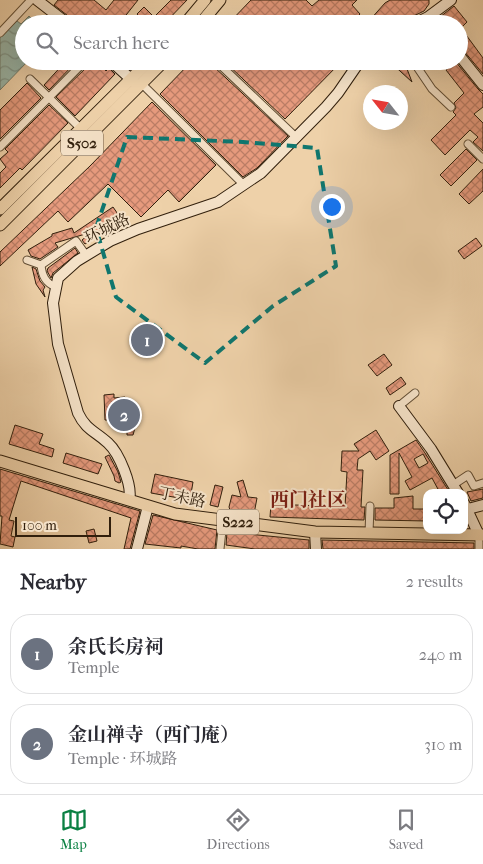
<!DOCTYPE html>
<html lang="en">
<head>
<meta charset="utf-8">
<style>
	body { margin:0; font-family:"IM FELL French Canon","Noto Serif SC",serif; background:#f7f7f7; color:#2b2b33 }
	.controls { position:absolute; right:15px; bottom:15px; display:grid; overflow:hidden; border-radius:10px; box-shadow:0 5px 20px #0002 }
	.controls button { width:45px; height:45px; display:grid; place-items:center; padding:0; border:0; border-bottom:1px solid #e1e1e2; background:#fff; color:#2b2b33; font:25px sans-serif }
	.compass { position:absolute; left:363px; top:85px; width:45px; height:45px; border-radius:50%; background:#fff; box-shadow:0 5px 20px #0002; rotate:301deg }
	.scale { position:absolute; left:15px; bottom:12px; width:96px; box-sizing:border-box; padding-left:5px; border:2px solid #311f0c; border-top:0; font-size:14px; line-height:18px; white-space:nowrap; color:#311f0c; -webkit-text-stroke:4px #f4e1c7; paint-order:stroke }
	.you { position:absolute; left:331px; top:206px; width:18px; height:18px; margin:-12px; border:4px solid #fff; border-radius:50%; background:#1a73e8; box-shadow:0 0 0 8px #1a73e833 }
	.badge { display:grid; place-items:center; width:32px; height:32px; border-radius:50%; background:#0b8043; color:#fff; font-size:16px; font-weight:700 }
	.pin { position:absolute; translate:-50% -50%; border:2px solid #fff; box-shadow:0 1px 5px #0006 }
	.list { margin:0; padding:0; list-style:none }
	h2 { display:flex; justify-content:space-between; align-items:center; height:65px; margin:0; padding:0 20px; font-size:21px }
	h2 small { font-size:16px; font-weight:400; color:#7c7c81 }
	.list li { display:grid; grid-template-columns:32px 1fr auto; gap:15px; align-items:center; box-sizing:border-box; height:80px; margin:0 10px 10px; padding:0 10px; border:1px solid #e1e1e2; border-radius:20px }
	.list b { display:block; font-size:19px; white-space:nowrap }
	.list p { margin:0; font-size:16px; white-space:nowrap; color:#7c7c81 }
	.list em { font-size:16px; font-style:normal; color:#7c7c81 }
	.icon { flex:none; width:28px; height:28px; fill:none; stroke:currentColor; stroke-width:2; stroke-linecap:round; stroke-linejoin:round }
	.map { position:relative; flex:none; width:483px; height:549px; overflow:hidden }
	.search { position:absolute; background:#fff; box-shadow:0 5px 20px #0002; left:15px; right:15px; top:15px; height:55px; display:flex; align-items:center; gap:12px; box-sizing:border-box; padding:0 18px; border-radius:28px; color:#7c7c81; font-size:19px }
	.sheet { height:245px; background:#fff }
	nav { display:flex; justify-content:space-around; align-items:center; box-sizing:border-box; height:70px; border-top:1px solid #e1e1e2; background:#fff; font-size:14px; color:#7c7c81 }
	nav a { display:grid; justify-items:center; gap:2px }
	nav .on { color:#0b8043 }
	.map>svg:first-child { display:block }
</style>
</head>
<body>
<div class="map">
<svg width="483" height="549" viewBox="0 0 483 549">
	<defs>
		<pattern id="water-waves" width="16" height="10" patternUnits="userSpaceOnUse" patternTransform="scale(1.25)"><rect width="16" height="10" fill="#99b7aa"/><path d="M0 5q4-4 8 0t8 0" fill="none" stroke="#7d9489"/></pattern>
		<pattern id="building-cross-hatch" width="8" height="8" patternUnits="userSpaceOnUse" patternTransform="scale(1.25)"><rect width="8" height="8" fill="#e69a7d"/><path d="M0 0l8 8M0 8l8-8" fill="none" stroke="#bb7d65"/></pattern>
	</defs>
	<rect width="100%" height="100%" fill="#eed1a9"/>
	<filter id="stains"><feTurbulence type="fractalNoise" baseFrequency=".004" numOctaves="4"/><feColorMatrix values="0 0 0 0 .2 0 0 0 0 .09 0 0 0 0 .02 0 0 0 .5 -.17"/></filter>
	<radialGradient id="worn" r=".72"><stop offset=".6" stop-color="#630" stop-opacity="0"/><stop offset="1" stop-color="#630" stop-opacity=".3"/></radialGradient>
	<polygon fill="url(#water-waves)" stroke="#6f7a6b" points="29,16 37,24 24,24 24,61 28,61 0,90 0,37 17,21 21,24"/>
	<g fill="url(#building-cross-hatch)" stroke="#311f0c" fill-rule="evenodd">
		<polygon points="58,0 94,0 106,10 114,0 138,0 119,24 76,24 72,19 54,5"/>
		<polygon points="171,0 187,0 164,24 146,24 137,14 144,7 154,17"/>
		<polygon points="251,0 306,0 312,6 319,0 357,0 352,5 360,14 350,24 228,24"/>
		<polygon points="390,0 429,0 429,4 424,11 397,24 372,24 369,21 385,3"/>
		<polygon points="454,6 467,22 461,28 483,58 483,74 464,51 459,48 459,24 440,24 440,17"/>
		<polygon points="66,61 77,61 49,90 44,85"/>
		<polygon points="90,61 97,61 106,71 109,68 115,74 75,116 56,97 89,65"/>
		<polygon points="192,61 211,61 212,65 288,136 257,168 243,177 160,94"/>
		<polygon points="224,61 342,61 285,119"/>
		<polygon points="389,61 404,61 412,82"/>
		<polygon points="448,61 455,61 478,89 483,94 483,107 474,114 483,123 483,151 473,142 478,137 470,130 445,155 431,140 456,115 453,112 456,108 454,103 464,93 446,70 452,65"/>
		<polygon points="27,83 41,98 0,139 0,110"/>
		<polygon points="152,102 216,165 179,202 168,190 141,217 108,184 68,222 58,211 0,266 0,252 90,166"/>
		<polygon points="49,105 68,123 22,170 20,168 0,188 0,173 6,167 0,159 8,152 5,149"/>
		<polygon points="466,149 477,160 451,186 440,175"/>
		<polygon points="483,169 483,191 469,204 459,194"/>
		<polygon points="113,207 122,220 85,244 82,240 92,232 55,243 58,247 40,259 31,256 28,250 52,236 52,234 72,228 74,233"/>
		<polygon points="476,238 482,246 464,259 458,251"/>
		<polygon points="75,248 78,253 53,273 51,278 47,271 48,268"/>
		<polygon points="32,267 36,269 40,281 45,287 43,290 45,297 36,284"/>
		<polygon points="136,331 161,334 159,350 134,347"/>
		<polygon points="384,354 392,365 377,376 368,365"/>
		<polygon points="401,377 406,384 390,395 386,388"/>
		<polygon points="114,394 114,398 125,397 126,412 138,417 133,435 127,435 127,428 119,429 119,423 116,423 116,420 105,420 104,395"/>
		<polygon points="15,425 43,434 39,444 54,449 52,457 9,444"/>
		<polygon points="376,430 389,451 376,460 370,451 358,459 357,470 363,470 361,507 365,507 364,520 270,517 271,504 345,507 347,472 341,471 342,451 359,451 354,444"/>
		<path d="M 416,440 L 425,453 L 450,493 L 440,493 L 432,478 L 410,490 L 405,481 L 412,477 L 399,453 L 399,494 L 390,494 L 390,455 ZM 423,454 L 428,463 L 419,468 L 414,459 Z"/>
		<polygon points="66,453 102,464 98,474 63,463"/>
		<polygon points="109,455 118,472 121,482 119,483 115,481 114,476 105,457"/>
		<polygon points="0,469 140,511 130,549 124,549 131,518 21,481 9,520 14,521 11,536 15,537 13,547 0,544 2,516 0,516"/>
		<polygon points="155,474 193,482 190,500 151,493"/>
		<polygon points="243,480 248,497 257,498 254,514 230,510 229,507 232,495 241,497 237,482"/>
		<polygon points="215,485 223,487 218,507 210,505"/>
		<polygon points="483,489 483,498 471,501 467,492"/>
		<polygon points="413,496 413,509 427,509 427,521 375,520 375,508 394,508 394,498"/>
		<polygon points="153,515 217,530 215,549 198,549 181,546 181,548 145,544"/>
		<polygon points="94,529 97,541 89,543 86,531"/>
		<polygon points="227,532 309,540 309,549 255,549 226,545"/>
		<polygon points="322,540 474,543 474,549 323,549"/>
	</g>
	<g fill="none" stroke-linecap="round" stroke-linejoin="round">
		<g stroke="#604c33" stroke-width="9">
			<g id="street">
				<polyline points="0,33 31,0"/>
				<polyline points="216,61 297,138"/>
				<polyline points="413,61 432,89 451,107"/>
				<polyline points="30,79 78,126"/>
				<polyline points="145,87 244,185"/>
				<polyline points="468,144 483,159"/>
				<polyline points="0,147 85,61"/>
				<polyline points="27,260 41,265 76,241 86,255"/>
				<path d="M 41,265 C 42,275 45,283 56,287"/>
				<polyline points="399,406 415,393"/>
				<polyline points="453,485 468,475 474,486 483,483"/>
				<polyline points="369,533 370,506"/>
				<polyline points="479,535 479,549"/>
				<polyline points="220,549 223,521"/>
			</g>
		</g>
		<g stroke="#311f0c" stroke-width="12">
			<g id="secondary">
				<polyline points="37,0 68,24"/>
				<polyline points="414,24 428,17 451,0"/>
				<polyline points="459,55 483,85"/>
				<polyline points="111,61 133,81"/>
				<polyline points="399,406 431,449 458,493"/>
				<path d="M 129,500 C 133,486 119,453 108,443 C 95,431 86,430 78,413 L 58,344 L 53,303 L 58,278 L 77,261 L 110,241 L 138,229 L 218,202 L 261,173 L 326,107 L 338,93 L 360,61"/>
				<polyline points="464,503 479,535"/>
				<polyline points="468,509 483,505"/>
				<polyline points="315,532 316,549"/>
				<polyline points="137,549 148,506"/>
			</g>
		</g>
		<g stroke="#311f0c" stroke-width="13">
			<g id="primary">
				<polyline points="185,24 205,0"/>
				<polyline points="200,24 220,0"/>
				<polyline points="0,209 149,61"/>
				<polyline points="0,225 164,61"/>
				<polyline points="0,461 175,514 315,532 483,535"/>
			</g>
		</g>
		<use href="#street" stroke="#f4e1c7" stroke-width="7"/>
		<use href="#secondary" stroke="#f4e1c7" stroke-width="10"/>
		<use href="#primary" stroke="#eed1a9" stroke-width="11"/>
	</g>
	<path fill="none" stroke="#0f766e" stroke-width="4" stroke-dasharray="10 6" stroke-linejoin="round" d="M 127,137 L 243,142 L 317,148 L 336,266 L 273,306 L 205,363 L 116,297 L 96,228 Z"/>
	<g text-anchor="middle" dominant-baseline="central" stroke-width="4" stroke-linejoin="round" paint-order="stroke">
		<g fill="#f4e1c7" stroke="#6c5944" stroke-width="1">
			<rect x="61" y="130.5" width="42" height="25" rx="4"/>
			<rect x="217" y="509.5" width="42" height="25" rx="4"/>
		</g>
		<g font-size="15" font-weight="bold" fill="#311f0c">
			<text x="82" y="143">S502</text>
			<text x="238" y="522">S222</text>
		</g>
		<g font-size="16" fill="#311f0c" stroke="#f4e1c7">
			<text transform="translate(107 228) rotate(-26)">环城路</text>
			<text transform="translate(182 497) rotate(12)">丁未路</text>
		</g>
		<g font-size="19" font-weight="bold" fill="#7a1f14" stroke="#f4e1c7">
			<text x="308" y="500">西门社区</text>
		</g>
	</g>
	<rect width="100%" height="100%" filter="url(#stains)"/>
	<rect width="100%" height="100%" fill="url(#worn)"/>
</svg>
<div class="controls">
<button><svg class="icon" aria-label="locate" viewBox="0 0 24 24"><circle cx="12" cy="12" r="6"/><path d="M12 2v4M12 18v4M2 12h4M18 12h4"/></svg></button>
</div>
<svg class="compass" viewBox="-18 -18 36 36"><path d="M0-13l5 13h-10z" fill="#e53935"/><path d="M0 13l5-13h-10z" fill="#7c7c81"/></svg>
<div class="scale">100 m</div>
<div class="you"></div>
<div class="pin badge" style="left:147px;top:340px;background:#6b7280">1</div>
<div class="pin badge" style="left:124px;top:415px;background:#6b7280">2</div>
<div class="search"><svg class="icon" aria-label="search" viewBox="0 0 24 24"><circle cx="10" cy="10" r="6"/><path d="M15 15l6 6"/></svg>Search here</div>
</div>
<section class="sheet">
<h2>Nearby<small>2 results</small></h2>
<ul class="list">
<li><span class="badge" style="background:#6b7280">1</span><div><b>余氏长房祠</b><p>Temple</p></div><em>240 m</em></li>
<li><span class="badge" style="background:#6b7280">2</span><div><b>金山禅寺（西门庵）</b><p>Temple · 环城路</p></div><em>310 m</em></li>
</ul>
</section>
<nav>
<a class="on"><svg class="icon" aria-label="map" viewBox="0 0 24 24"><path d="M3 6l6-2 6 2 6-2v14l-6 2-6-2-6 2zM9 4v14M15 6v14"/></svg>Map</a>
<a><svg class="icon" aria-label="directions" viewBox="0 0 24 24"><path d="M12 3l9 9-9 9-9-9zM9 14v-3h6M13 9l2 2-2 2"/></svg>Directions</a>
<a><svg class="icon" aria-label="saved" viewBox="0 0 24 24"><path d="M7 4h10v16l-5-4-5 4z"/></svg>Saved</a>
</nav>
</body>
</html>
